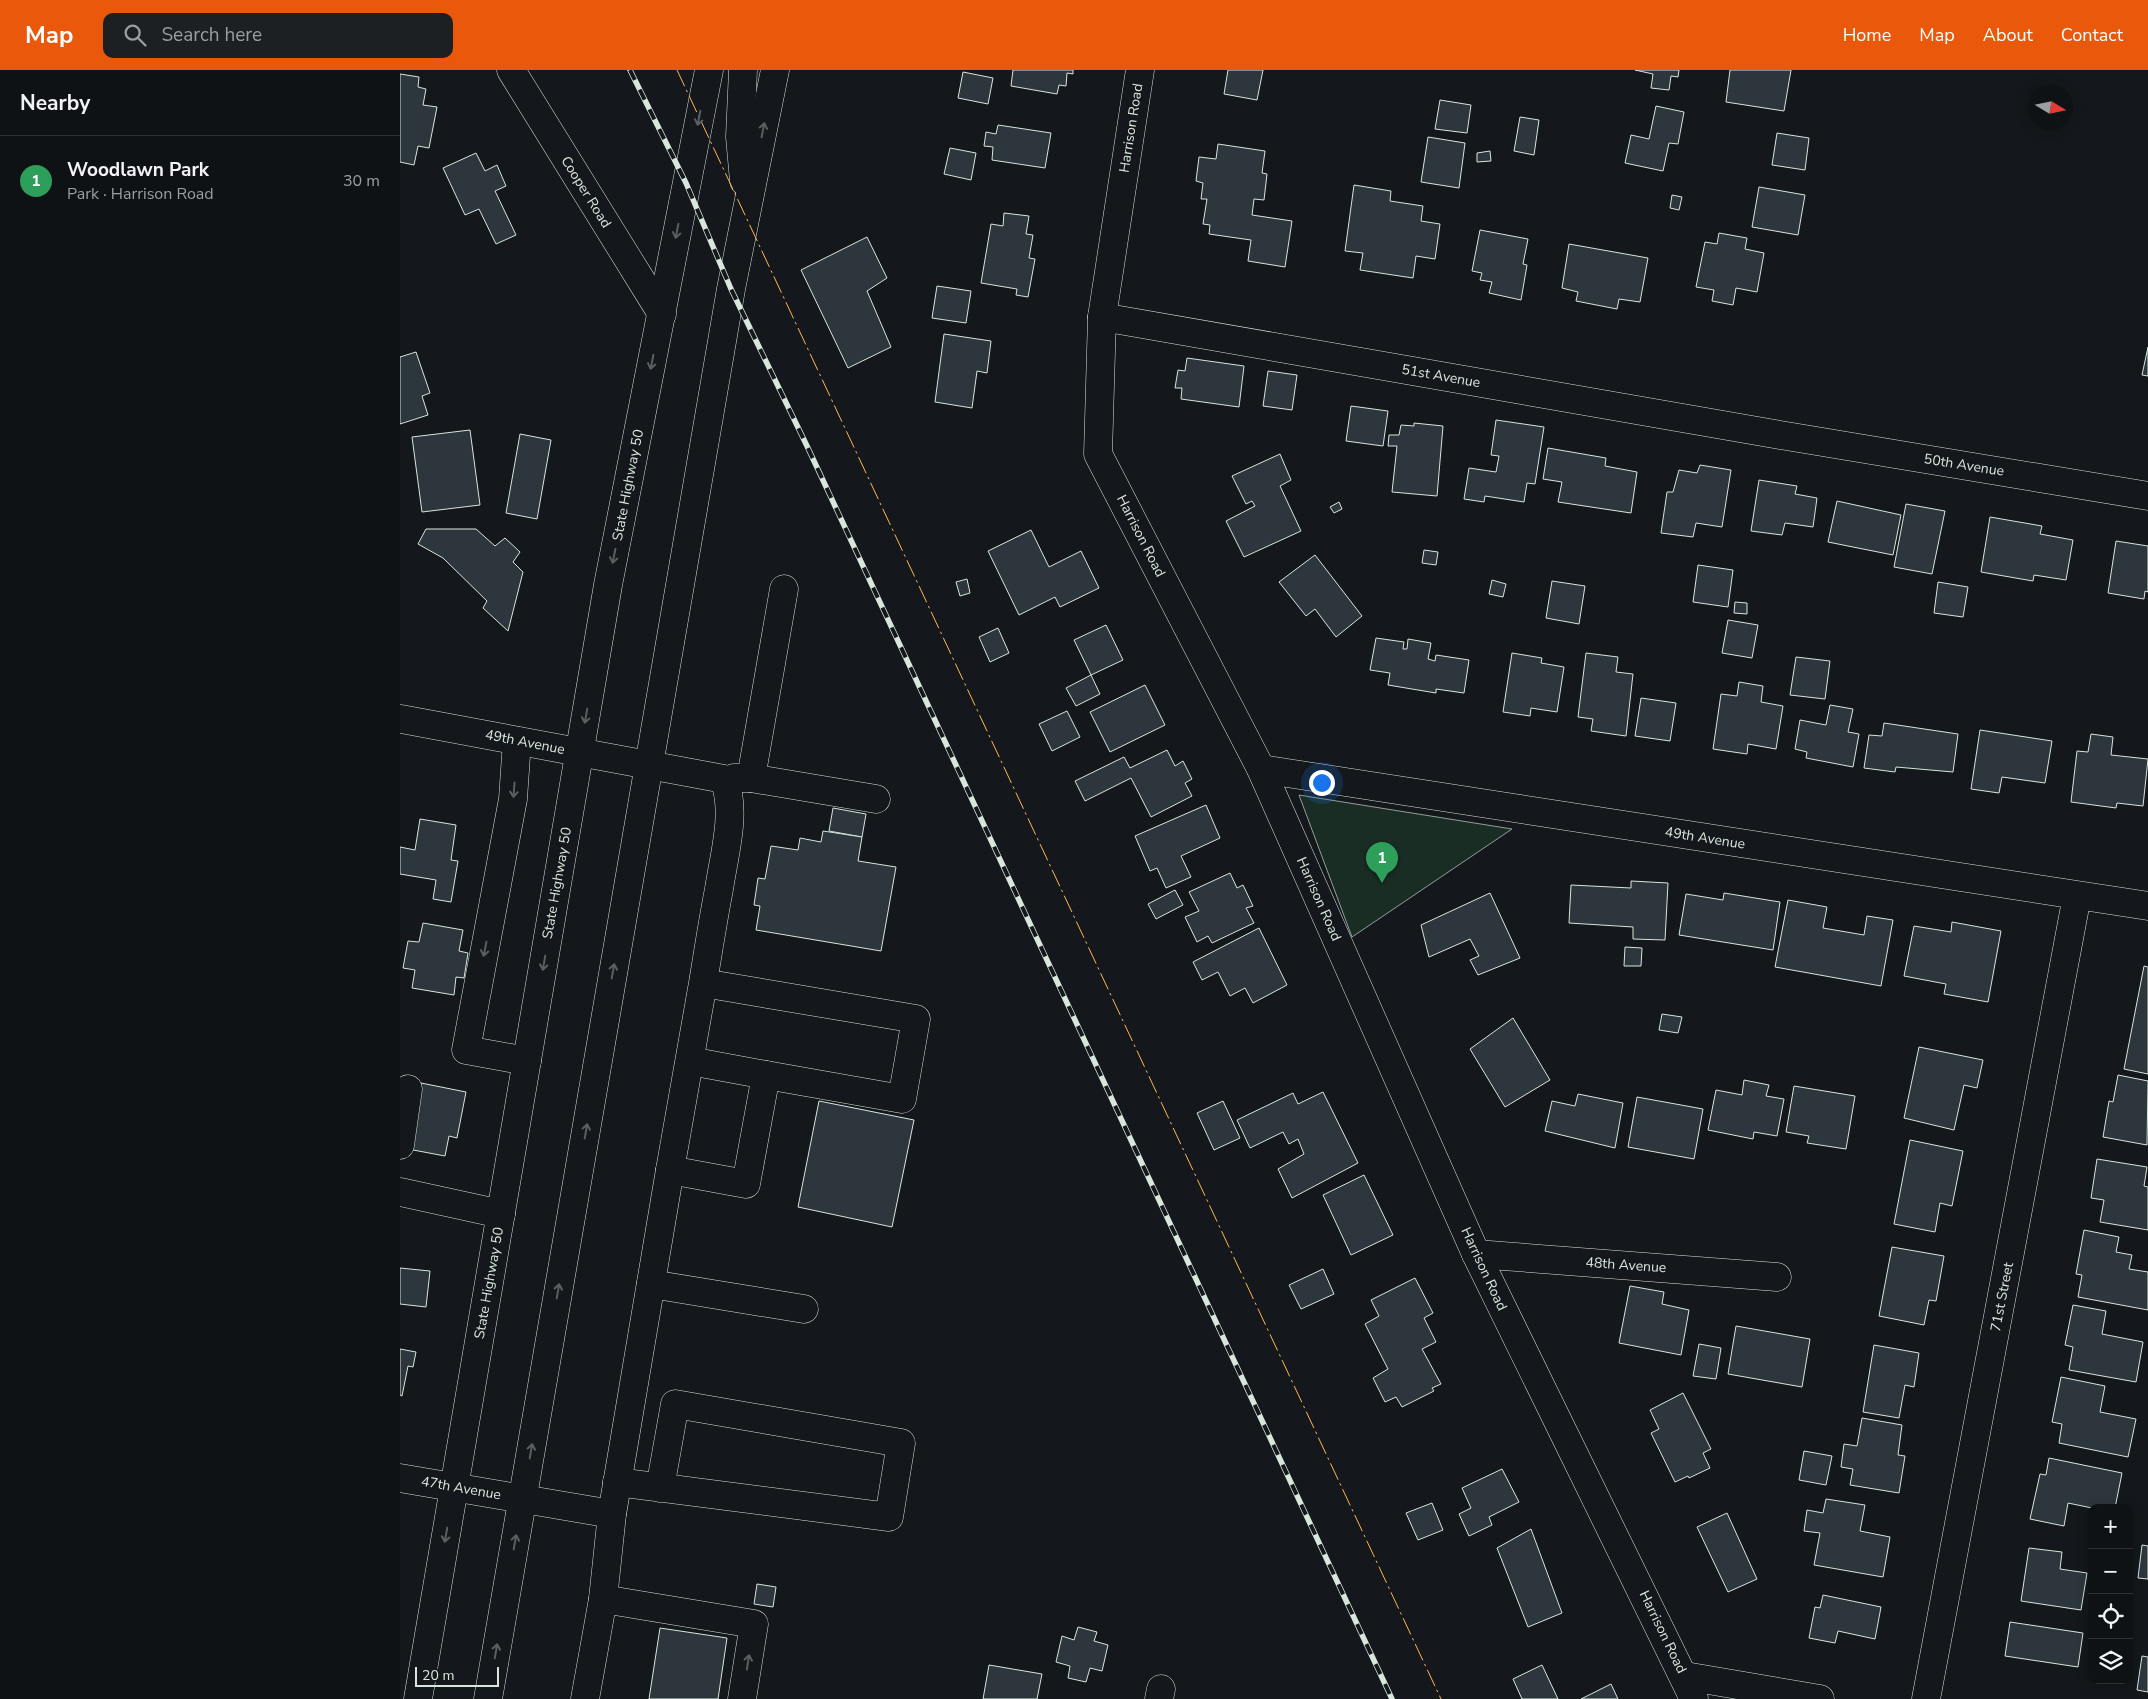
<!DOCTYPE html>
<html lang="en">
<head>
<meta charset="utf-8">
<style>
	body { margin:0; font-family:"Nunito Sans",sans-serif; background:#1d2022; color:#f1f3f6 }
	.controls { position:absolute; right:15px; bottom:15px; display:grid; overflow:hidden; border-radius:10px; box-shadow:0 2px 12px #0003 }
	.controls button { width:45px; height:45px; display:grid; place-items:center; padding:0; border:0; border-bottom:1px solid #2f3234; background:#0f1215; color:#f1f3f6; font:25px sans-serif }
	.compass { position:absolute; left:1628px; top:15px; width:45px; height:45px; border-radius:50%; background:#0f1215; box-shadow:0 2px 12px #0003; rotate:100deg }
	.scale { position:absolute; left:15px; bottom:12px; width:84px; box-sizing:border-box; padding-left:5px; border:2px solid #d8e6dc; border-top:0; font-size:14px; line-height:18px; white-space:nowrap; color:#d8e6dc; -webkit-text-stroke:4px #14181c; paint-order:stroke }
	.you { position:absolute; left:921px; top:712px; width:18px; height:18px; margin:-12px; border:4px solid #fff; border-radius:50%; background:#1a73e8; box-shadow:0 0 0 8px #1a73e833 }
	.badge { display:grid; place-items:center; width:32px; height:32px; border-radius:50%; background:#ea580c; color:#fff; font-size:16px; font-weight:700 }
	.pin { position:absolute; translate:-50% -41px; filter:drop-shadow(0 1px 2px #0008) }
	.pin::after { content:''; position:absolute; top:26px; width:18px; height:15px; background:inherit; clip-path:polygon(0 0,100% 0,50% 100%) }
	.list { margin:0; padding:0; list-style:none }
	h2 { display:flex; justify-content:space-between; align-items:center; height:65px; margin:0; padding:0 20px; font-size:21px }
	h2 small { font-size:16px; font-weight:400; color:#9b9ea0 }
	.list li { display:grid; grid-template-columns:32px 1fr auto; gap:15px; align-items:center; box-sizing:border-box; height:90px; padding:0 20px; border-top:1px solid #2f3234 }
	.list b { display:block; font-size:19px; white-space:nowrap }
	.list p { margin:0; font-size:16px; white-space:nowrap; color:#9b9ea0 }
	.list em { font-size:16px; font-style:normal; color:#9b9ea0 }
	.icon { flex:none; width:28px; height:28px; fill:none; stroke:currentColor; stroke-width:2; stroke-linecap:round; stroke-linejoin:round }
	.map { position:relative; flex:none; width:1748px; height:1629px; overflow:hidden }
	header { display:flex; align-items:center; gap:30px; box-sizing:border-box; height:70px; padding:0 25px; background:#ea580c; color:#fff }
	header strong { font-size:24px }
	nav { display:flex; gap:28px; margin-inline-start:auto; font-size:18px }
	.search { width:350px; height:45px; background:#1d2022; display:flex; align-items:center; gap:12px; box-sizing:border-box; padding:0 18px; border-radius:10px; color:#9b9ea0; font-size:19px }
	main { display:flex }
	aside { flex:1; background:#0f1215 }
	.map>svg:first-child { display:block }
</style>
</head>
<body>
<header>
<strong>Map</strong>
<div class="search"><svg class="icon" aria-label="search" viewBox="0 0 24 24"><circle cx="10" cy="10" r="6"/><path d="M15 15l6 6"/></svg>Search here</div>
<nav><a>Home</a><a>Map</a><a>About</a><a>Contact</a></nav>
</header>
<main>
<aside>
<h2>Nearby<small></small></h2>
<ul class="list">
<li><span class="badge" style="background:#2e9e5b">1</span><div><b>Woodlawn Park</b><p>Park · Harrison Road</p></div><em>30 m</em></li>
</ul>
</aside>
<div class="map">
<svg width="1748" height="1629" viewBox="0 0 1748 1629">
	<rect width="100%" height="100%" fill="#14181c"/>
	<polygon fill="#1a2d24" stroke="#939e99" points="899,725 1112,759 952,867"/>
	<g fill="#2c363c" stroke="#d8e6dc">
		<polygon points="613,0 673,0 673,4 667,3 666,16 659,15 657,24 611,16"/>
		<polygon points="828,0 863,0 857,30 824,24"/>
		<polygon points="1235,0 1279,0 1278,7 1271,6 1269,20 1251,18 1253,4"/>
		<polygon points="1330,0 1391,0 1384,41 1326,32"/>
		<polygon points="563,2 593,8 588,34 558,28"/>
		<polygon points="0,4 19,7 18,17 26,19 23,35 37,37 29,78 18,76 14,95 0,92"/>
		<polygon points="1040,30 1071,35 1067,63 1035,59"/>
		<polygon points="1256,36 1284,42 1278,74 1269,73 1263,101 1225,93 1231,65 1249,69"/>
		<polygon points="1120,47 1139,50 1134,85 1114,81"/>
		<polygon points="598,55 651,63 645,98 592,90 593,77 584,76 586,62 596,64"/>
		<polygon points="1377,63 1409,68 1405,100 1372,95"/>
		<polygon points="1028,67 1065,73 1059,118 1021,112"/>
		<polygon points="818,74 865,81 862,103 867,104 864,130 854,129 852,145 892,151 885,197 848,191 851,170 809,164 810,155 803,154 807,129 801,129 803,113 796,111 799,87 816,89"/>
		<polygon points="550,78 576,83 571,110 544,104"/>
		<polygon points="1090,81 1091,91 1077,92 1077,83"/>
		<polygon points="76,83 85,101 97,95 106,116 95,121 116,165 96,174 79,139 65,145 43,98"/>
		<polygon points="954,115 991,121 990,131 1023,136 1021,151 1040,154 1035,189 1016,186 1013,208 960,200 963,183 945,181"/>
		<polygon points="1359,117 1405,125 1398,165 1352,157"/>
		<polygon points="1272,125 1282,127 1279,140 1270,138"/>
		<polygon points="604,143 629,146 626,164 633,165 629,188 635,189 628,227 616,225 617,219 581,213 591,154 603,156"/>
		<polygon points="1080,160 1128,169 1123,194 1127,195 1121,230 1089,223 1092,212 1080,210 1082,203 1072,201"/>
		<polygon points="1319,163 1347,168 1345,179 1364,183 1357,222 1336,218 1333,235 1312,231 1314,220 1296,217 1305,172 1317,174"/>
		<polygon points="467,167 487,208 467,221 491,277 448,298 401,200"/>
		<polygon points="1169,174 1248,188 1240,232 1219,229 1217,239 1176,231 1178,222 1162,218"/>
		<polygon points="537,216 571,221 566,253 532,248"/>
		<polygon points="544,264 591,271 587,303 577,301 572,338 535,332"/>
		<polygon points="1748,277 1748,306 1742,305"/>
		<polygon points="16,282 30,323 22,326 28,345 0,354 0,287"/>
		<polygon points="787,288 844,296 839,337 781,329 782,318 775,318 778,300 785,301"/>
		<polygon points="868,301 897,305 892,340 863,336"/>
		<polygon points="951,336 988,341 983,376 946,371"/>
		<polygon points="1096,350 1144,357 1135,414 1127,413 1124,432 1085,426 1084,432 1064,429 1069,398 1096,402 1099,386 1091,385"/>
		<polygon points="1014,353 1043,356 1037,426 992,422 997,376 988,376 989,365 999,365 1001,355 1014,356"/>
		<polygon points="70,360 80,435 22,442 12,367"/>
		<polygon points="120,364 151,370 137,449 106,443"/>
		<polygon points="1148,378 1206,388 1205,396 1237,402 1231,443 1158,432 1162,412 1143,409"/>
		<polygon points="880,384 891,410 880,416 901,461 844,487 826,451 855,436 852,431 846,434 832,406"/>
		<polygon points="1300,395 1331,400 1322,457 1296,453 1293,467 1261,463 1267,422 1273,422 1279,400 1297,403"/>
		<polygon points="1359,410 1397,416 1395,424 1417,428 1413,457 1385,453 1382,465 1351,461"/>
		<polygon points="1437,431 1501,445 1493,485 1428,472"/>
		<polygon points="939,432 942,439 934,443 930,437"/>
		<polygon points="1506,434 1545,441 1532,504 1494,497"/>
		<polygon points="1590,447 1642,456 1640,464 1673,470 1666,510 1634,505 1633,511 1581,502"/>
		<polygon points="26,459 76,459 95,476 105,468 120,482 113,492 123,502 108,561 83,538 87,531 43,488 18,474"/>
		<polygon points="631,460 649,497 681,481 699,518 660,537 655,527 619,545 588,481"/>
		<polygon points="1716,471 1748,476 1748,522 1745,521 1744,529 1708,523"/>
		<polygon points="1024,480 1038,482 1036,495 1022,493"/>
		<polygon points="915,485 962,546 936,567 915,539 906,546 879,512"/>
		<polygon points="1298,495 1333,500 1328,537 1293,532"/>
		<polygon points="567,509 570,523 560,526 556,512"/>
		<polygon points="1092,510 1106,514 1103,527 1089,524"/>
		<polygon points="1152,511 1185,516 1179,554 1146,548"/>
		<polygon points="1538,512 1568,517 1563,547 1534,543"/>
		<polygon points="1335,532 1347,533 1347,544 1334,543"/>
		<polygon points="1328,550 1358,555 1352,588 1322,583"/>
		<polygon points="706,555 723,590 691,605 674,570"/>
		<polygon points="598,558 609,583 590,592 579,567"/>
		<polygon points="976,568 1004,572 1003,579 1007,579 1008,569 1031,573 1028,589 1035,591 1036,585 1069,590 1064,623 1036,619 1036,623 988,615 990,603 970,600"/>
		<polygon points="1112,583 1142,588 1141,593 1164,597 1157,642 1131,638 1130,646 1103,642"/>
		<polygon points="1186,583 1218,587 1216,602 1233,604 1226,666 1191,661 1193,649 1178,647"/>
		<polygon points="1396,587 1430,591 1425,629 1390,625"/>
		<polygon points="691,605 700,624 676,636 666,618"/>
		<polygon points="1339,612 1363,616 1361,632 1383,636 1376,679 1348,674 1347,684 1313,679 1321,624 1337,626"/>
		<polygon points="745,615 765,655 710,682 690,642"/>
		<polygon points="1241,628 1276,633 1270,671 1235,666"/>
		<polygon points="1430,635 1453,639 1448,662 1459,664 1453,697 1406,688 1407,682 1395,679 1400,650 1426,655"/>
		<polygon points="667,641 680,667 652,681 639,654"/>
		<polygon points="1484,653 1558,664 1553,702 1496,697 1495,702 1464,698 1469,665 1482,666"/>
		<polygon points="1580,660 1652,671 1645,713 1602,707 1599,723 1571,719"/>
		<polygon points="1691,664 1713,667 1711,685 1748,689 1743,736 1717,733 1716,738 1671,732 1677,681 1688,682"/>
		<polygon points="767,680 775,696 783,691 792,709 785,713 792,726 751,747 731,708 685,731 675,711 724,687 730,698"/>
		<polygon points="806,735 820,768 781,786 791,807 766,818 757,798 750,801 735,766"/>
		<polygon points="433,738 466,744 462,767 429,761"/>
		<polygon points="20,749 56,755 51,790 58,791 51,832 33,829 36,810 0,804 0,777 15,780"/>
		<polygon points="423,761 462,767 458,791 496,797 481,881 356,860 360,836 354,835 358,808 365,809 371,776 398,780 400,768 421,772"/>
		<polygon points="830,803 837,818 843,815 853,836 846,838 854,853 812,873 808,866 797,872 785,847 799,841 789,822"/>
		<polygon points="1231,811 1268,813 1265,870 1233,869 1233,857 1169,853 1171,815 1231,818"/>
		<polygon points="775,820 783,835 756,849 748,834"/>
		<polygon points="1090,823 1120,888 1078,905 1070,890 1079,886 1070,869 1029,887 1021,855"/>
		<polygon points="1324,823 1380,832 1373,880 1279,865 1286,824 1323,830"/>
		<polygon points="1388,830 1427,837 1423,858 1464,865 1467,846 1493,850 1481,916 1375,897"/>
		<polygon points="1552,852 1601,861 1588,932 1544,924 1546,914 1504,906 1514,856 1551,862"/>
		<polygon points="23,853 63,860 59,881 68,883 64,908 56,907 54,925 12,918 15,900 3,898 8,871 19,872"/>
		<polygon points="859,858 887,915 853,933 845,918 830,926 818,902 802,910 793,892"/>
		<polygon points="1225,877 1242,878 1241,896 1224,896"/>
		<polygon points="1744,896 1748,897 1748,1004 1724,999"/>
		<polygon points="1262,944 1282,947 1278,963 1259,960"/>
		<polygon points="1113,948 1150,1010 1105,1037 1070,979"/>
		<polygon points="1519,977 1583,990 1577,1018 1564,1015 1554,1060 1504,1048"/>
		<polygon points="1718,1005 1748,1011 1747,1075 1703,1067 1709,1031 1713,1032"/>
		<polygon points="1344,1010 1369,1015 1366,1026 1384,1029 1377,1066 1354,1062 1353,1069 1308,1060 1316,1020 1342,1025"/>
		<polygon points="21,1013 66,1022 57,1068 49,1066 45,1086 8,1079"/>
		<polygon points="1394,1016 1455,1026 1446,1079 1407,1073 1409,1066 1386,1062"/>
		<polygon points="923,1022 958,1093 892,1128 878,1099 904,1084 898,1069 889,1074 883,1062 850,1078 837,1050 893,1023 898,1034"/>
		<polygon points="1178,1024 1223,1033 1215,1078 1145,1061 1152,1031 1175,1036"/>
		<polygon points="1237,1027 1303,1039 1294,1089 1228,1077"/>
		<polygon points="419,1031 514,1050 492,1157 398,1137"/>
		<polygon points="823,1031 840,1068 814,1080 797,1043"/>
		<polygon points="1510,1070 1563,1081 1552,1136 1540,1133 1535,1162 1494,1154"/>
		<polygon points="1697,1089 1747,1097 1744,1116 1748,1117 1748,1160 1700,1152 1704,1130 1691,1128"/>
		<polygon points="964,1105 993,1165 951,1185 923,1125"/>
		<polygon points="1684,1160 1719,1167 1716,1182 1732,1185 1729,1199 1748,1202 1748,1240 1678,1227 1682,1205 1676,1204"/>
		<polygon points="1492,1177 1544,1186 1536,1231 1529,1230 1524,1255 1479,1246"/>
		<polygon points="0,1198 30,1201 26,1237 0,1234"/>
		<polygon points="923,1199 934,1224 901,1239 889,1215"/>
		<polygon points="1015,1208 1033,1243 1024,1248 1036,1272 1022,1279 1041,1314 1032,1318 1034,1321 1002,1337 996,1327 985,1332 973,1308 988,1299 965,1254 979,1246 971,1230"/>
		<polygon points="1230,1216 1264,1222 1262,1234 1289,1240 1281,1285 1219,1273"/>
		<polygon points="1673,1235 1706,1241 1702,1264 1743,1272 1736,1312 1669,1300 1673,1277 1665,1275"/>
		<polygon points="1336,1256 1410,1269 1402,1317 1328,1304"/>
		<polygon points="1299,1274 1321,1278 1316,1309 1293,1306"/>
		<polygon points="1474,1275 1519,1283 1514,1317 1505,1315 1499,1348 1463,1342"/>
		<polygon points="0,1279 16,1282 13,1297 8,1296 2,1326 0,1325"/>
		<polygon points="1661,1307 1705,1316 1700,1342 1736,1349 1728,1387 1659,1373 1662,1354 1652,1352"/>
		<polygon points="1283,1323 1311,1379 1303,1383 1310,1398 1289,1408 1288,1406 1275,1412 1251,1363 1259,1359 1250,1340"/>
		<polygon points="1462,1348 1502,1355 1498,1385 1505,1386 1499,1423 1450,1415 1453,1399 1441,1397 1444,1374 1457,1376"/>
		<polygon points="1404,1381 1432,1386 1426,1415 1399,1410"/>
		<polygon points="1649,1388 1722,1403 1715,1438 1692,1438 1668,1433 1664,1456 1630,1449 1640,1404 1646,1405"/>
		<polygon points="1102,1399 1119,1432 1089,1447 1092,1455 1069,1466 1059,1444 1071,1438 1062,1418"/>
		<polygon points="1426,1429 1465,1435 1460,1461 1490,1467 1483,1507 1414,1495 1420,1463 1404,1461 1407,1440 1423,1443"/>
		<polygon points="1032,1433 1043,1460 1018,1470 1006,1443"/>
		<polygon points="1327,1443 1357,1509 1328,1522 1297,1457"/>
		<polygon points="1131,1459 1162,1543 1128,1557 1097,1478"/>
		<polygon points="1742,1475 1748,1476 1748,1509 1738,1508"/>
		<polygon points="1629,1478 1662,1482 1660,1499 1687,1503 1681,1540 1621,1531"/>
		<polygon points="357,1514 376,1517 373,1537 354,1534"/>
		<polygon points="1423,1525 1481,1537 1475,1569 1438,1561 1435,1573 1409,1568 1415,1537 1420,1538"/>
		<polygon points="1610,1552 1683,1563 1678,1597 1605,1586"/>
		<polygon points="678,1557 697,1562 694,1571 708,1575 702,1601 690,1598 686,1612 668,1608 670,1596 656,1592 662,1566 674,1570"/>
		<polygon points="260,1558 327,1568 318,1629 249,1629"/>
		<polygon points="1742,1586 1748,1587 1748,1622 1737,1620"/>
		<polygon points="589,1595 642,1604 637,1629 583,1629"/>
		<polygon points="1142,1595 1158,1629 1122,1629 1113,1609"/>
		<polygon points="1211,1614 1218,1629 1181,1629"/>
	</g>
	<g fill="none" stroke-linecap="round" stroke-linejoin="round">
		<g stroke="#d8e6dc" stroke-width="29">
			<g id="minor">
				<polyline points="111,0 262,244"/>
				<polyline points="740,0 702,247 698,384 861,699 1076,1184 1294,1629"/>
				<polyline points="702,247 1380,365 1748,426"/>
				<path d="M 1,649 L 324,709 C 337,742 324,785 319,819 C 313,850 308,882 303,913 L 516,949 L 502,1029 L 366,1005 L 346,1114 L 270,1100 L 303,913"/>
				<polyline points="117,671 113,729 66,980 127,991"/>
				<polyline points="861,699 1748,836"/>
				<polyline points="334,708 351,708 476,729"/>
				<polyline points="351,708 384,519"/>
				<polyline points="290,991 366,1005"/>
				<polyline points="0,1075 8,1019"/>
				<polyline points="0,1122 101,1144"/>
				<polyline points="1076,1184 1377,1207"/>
				<polyline points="251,1214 404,1239"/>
				<polyline points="0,1408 212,1444"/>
				<polyline points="217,1412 489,1447 501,1373 275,1334 260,1418"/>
				<polyline points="203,1529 212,1444 270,1100"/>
				<polyline points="1285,1606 1420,1629"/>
				<polyline points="185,1629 203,1529 354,1554 342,1629"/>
				<polyline points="759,1629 761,1619"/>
				<polyline points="1526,1629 1677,826"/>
			</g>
		</g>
		<g stroke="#d8e6dc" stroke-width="29">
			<g id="major">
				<polyline points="343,0 340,67 344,111"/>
				<polyline points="18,1629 208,515 309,0"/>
				<polyline points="88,1629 331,219 375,0"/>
			</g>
		</g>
		<use href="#minor" stroke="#14181c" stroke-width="28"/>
		<use href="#major" stroke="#14181c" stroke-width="28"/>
		<g stroke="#d8e6dc" stroke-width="5.5">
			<polyline id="rail" points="230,0 286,113 331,219 407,376 992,1629"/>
		</g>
		<use href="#rail" stroke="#14181c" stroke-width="4" stroke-dasharray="11" stroke-linecap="butt"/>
		<polyline stroke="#ffb74d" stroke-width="1" stroke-dasharray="18 4 2.5 4" stroke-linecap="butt" points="277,0 1041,1629"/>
	</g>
	<defs><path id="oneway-shaft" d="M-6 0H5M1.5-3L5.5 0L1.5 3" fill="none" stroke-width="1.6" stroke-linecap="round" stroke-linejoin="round" transform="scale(1.25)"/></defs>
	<g stroke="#59605f">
		<use href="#oneway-shaft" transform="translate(299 48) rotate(101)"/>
		<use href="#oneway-shaft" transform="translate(363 60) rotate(-79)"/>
		<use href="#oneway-shaft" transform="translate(277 161) rotate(101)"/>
		<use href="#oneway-shaft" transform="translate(252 292) rotate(101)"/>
		<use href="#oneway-shaft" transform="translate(214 486) rotate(101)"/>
		<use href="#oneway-shaft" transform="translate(186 646) rotate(100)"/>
		<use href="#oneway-shaft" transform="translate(114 720) rotate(94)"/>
		<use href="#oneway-shaft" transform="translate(85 879) rotate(101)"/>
		<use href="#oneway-shaft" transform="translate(144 893) rotate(100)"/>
		<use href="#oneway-shaft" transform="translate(213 901) rotate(-80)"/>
		<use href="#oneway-shaft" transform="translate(186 1061) rotate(-80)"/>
		<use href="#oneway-shaft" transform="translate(158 1221) rotate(-80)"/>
		<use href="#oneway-shaft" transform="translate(131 1381) rotate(-80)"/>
		<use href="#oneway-shaft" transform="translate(46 1465) rotate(100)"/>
		<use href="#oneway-shaft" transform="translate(115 1472) rotate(-80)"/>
		<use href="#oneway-shaft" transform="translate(96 1581) rotate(-80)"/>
		<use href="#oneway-shaft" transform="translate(348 1592) rotate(-81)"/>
	</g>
	<g text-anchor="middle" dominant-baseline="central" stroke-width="4" stroke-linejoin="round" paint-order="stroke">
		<g font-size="14" fill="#d8e6dc" stroke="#14181c">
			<text transform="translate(731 58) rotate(-81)">Harrison Road</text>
			<text transform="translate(186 122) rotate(58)">Cooper Road</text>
			<text transform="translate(1041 306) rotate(10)">51st Avenue</text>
			<text transform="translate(1564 395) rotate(9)">50th Avenue</text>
			<text transform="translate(228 415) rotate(-79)">State Highway 50</text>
			<text transform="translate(741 466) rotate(63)">Harrison Road</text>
			<text transform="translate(125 672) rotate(11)">49th Avenue</text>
			<text transform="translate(1305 768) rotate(9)">49th Avenue</text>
			<text transform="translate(157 813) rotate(-80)">State Highway 50</text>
			<text transform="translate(919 829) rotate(66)">Harrison Road</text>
			<text transform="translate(1226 1195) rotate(4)">48th Avenue</text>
			<text transform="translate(1084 1199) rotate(65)">Harrison Road</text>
			<text transform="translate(89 1213) rotate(-80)">State Highway 50</text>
			<text transform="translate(1602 1227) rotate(-79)">71st Street</text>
			<text transform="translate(61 1418) rotate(10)">47th Avenue</text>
			<text transform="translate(1263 1562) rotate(64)">Harrison Road</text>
		</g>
	</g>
</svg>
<div class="controls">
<button>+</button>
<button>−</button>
<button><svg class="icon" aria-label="locate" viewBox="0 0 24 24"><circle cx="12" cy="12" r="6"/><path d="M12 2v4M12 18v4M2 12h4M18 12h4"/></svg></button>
<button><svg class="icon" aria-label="layers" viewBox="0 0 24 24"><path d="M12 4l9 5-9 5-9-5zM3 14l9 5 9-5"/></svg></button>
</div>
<svg class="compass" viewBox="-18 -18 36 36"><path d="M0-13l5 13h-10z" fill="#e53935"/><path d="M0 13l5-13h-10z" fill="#9b9ea0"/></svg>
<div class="scale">20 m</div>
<div class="you"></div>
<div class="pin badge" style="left:982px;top:813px;background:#2e9e5b">1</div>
</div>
</main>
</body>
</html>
